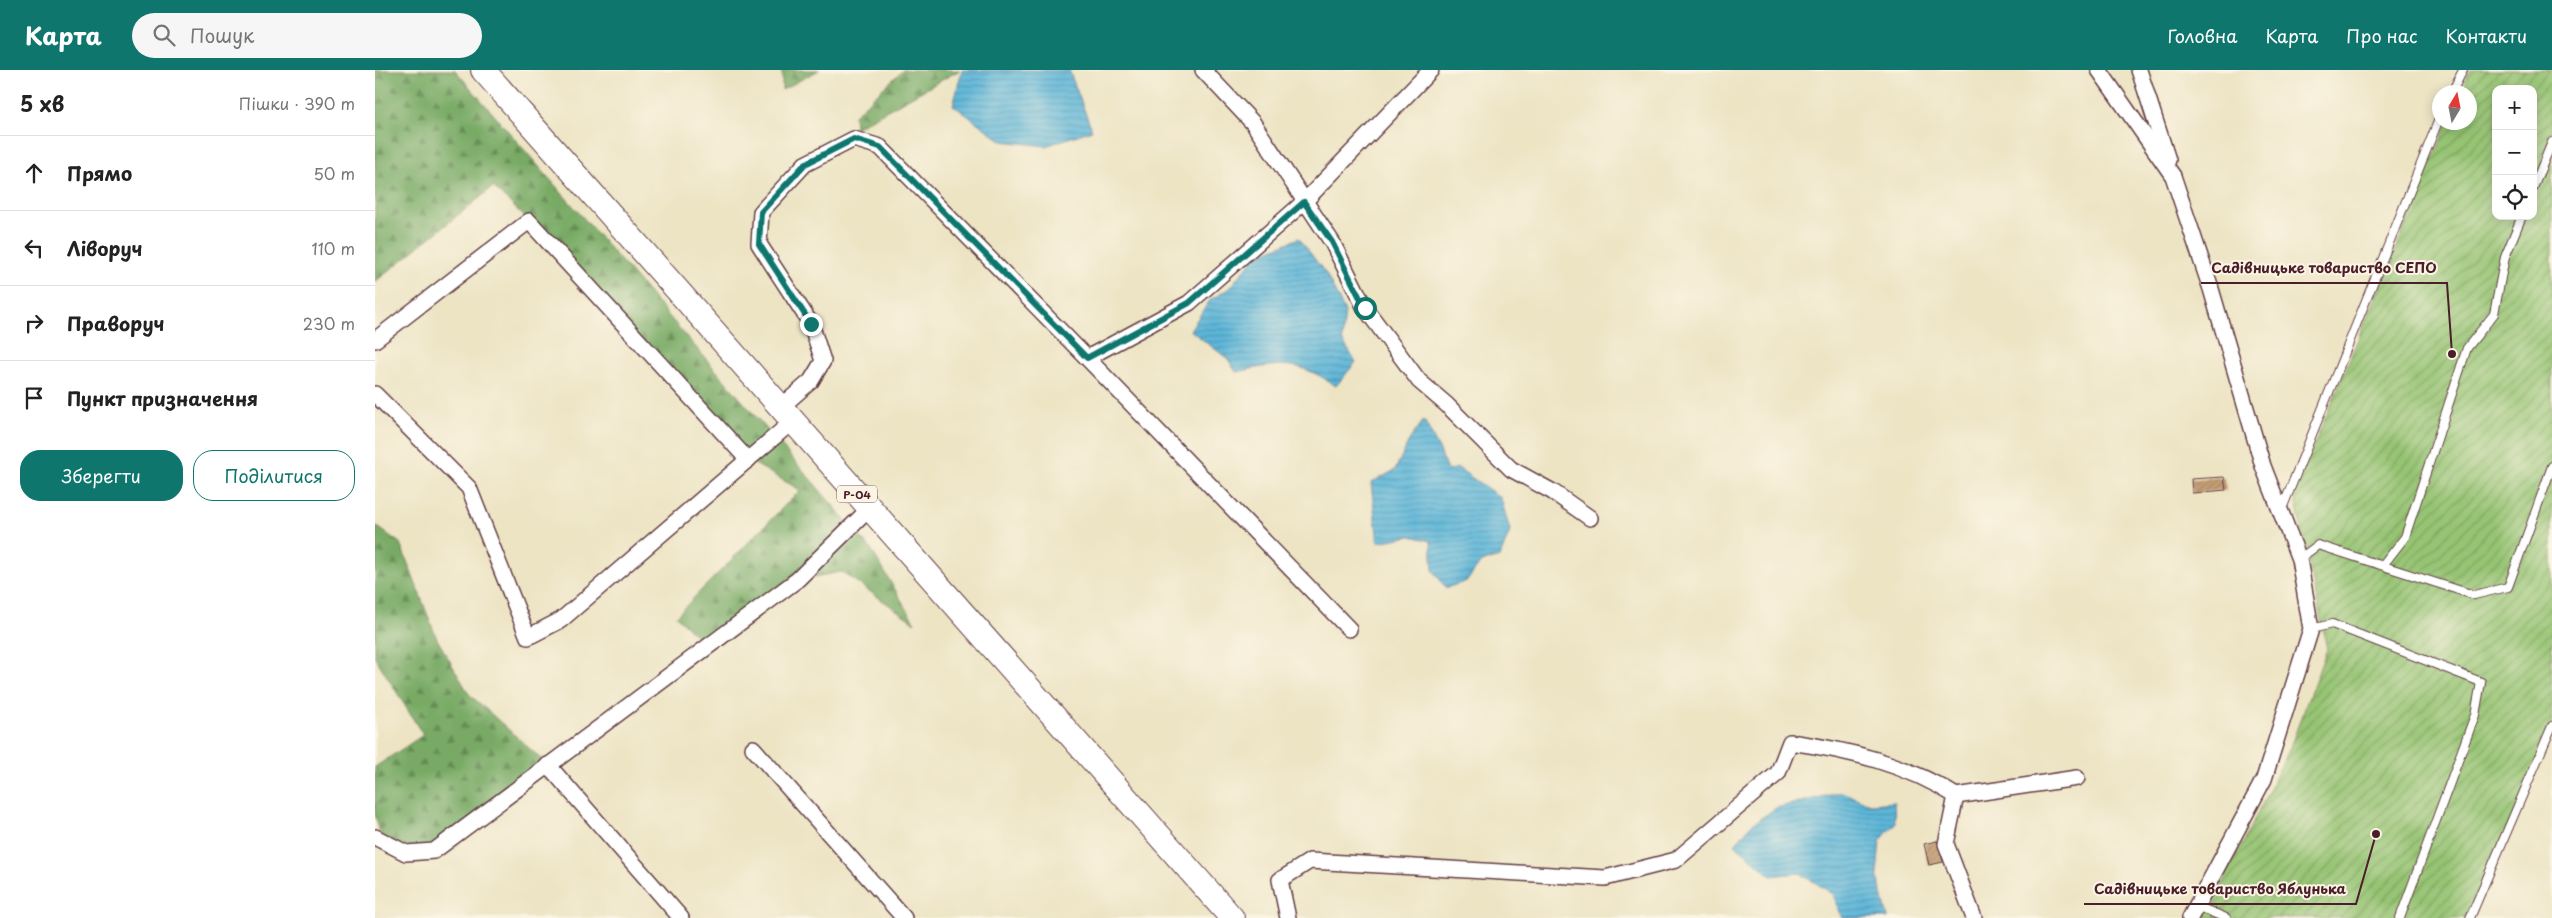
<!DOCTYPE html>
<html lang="uk">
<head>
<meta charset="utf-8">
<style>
	body { margin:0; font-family:"Playpen Sans",sans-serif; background:#f6f6f6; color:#222 }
	.controls { position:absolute; right:15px; top:15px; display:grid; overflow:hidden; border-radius:10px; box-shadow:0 2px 12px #0003 }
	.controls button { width:45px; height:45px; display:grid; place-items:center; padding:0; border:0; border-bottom:1px solid #e0e0e0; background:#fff; color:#222; font:25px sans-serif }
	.compass { position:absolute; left:2057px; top:15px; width:45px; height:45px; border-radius:50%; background:#fff; box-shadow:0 2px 12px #0003; rotate:10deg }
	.stop { position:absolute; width:15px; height:15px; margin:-11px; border:4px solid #0f766e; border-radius:50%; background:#fff }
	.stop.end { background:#0f766e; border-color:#fff; box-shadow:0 1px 5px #0008 }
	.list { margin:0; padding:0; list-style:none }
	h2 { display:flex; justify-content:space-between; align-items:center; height:65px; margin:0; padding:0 20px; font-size:21px }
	h2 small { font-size:16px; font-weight:400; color:#767676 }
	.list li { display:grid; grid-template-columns:32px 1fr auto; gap:15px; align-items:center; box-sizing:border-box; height:75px; padding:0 20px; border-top:1px solid #e0e0e0 }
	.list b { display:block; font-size:19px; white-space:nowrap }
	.list em { font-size:16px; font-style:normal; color:#767676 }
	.actions { display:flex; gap:10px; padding:15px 20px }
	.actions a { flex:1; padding:11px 0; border:1px solid #0f766e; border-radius:20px; text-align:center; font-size:18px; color:#0f766e }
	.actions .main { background:#0f766e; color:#fff }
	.icon { flex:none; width:28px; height:28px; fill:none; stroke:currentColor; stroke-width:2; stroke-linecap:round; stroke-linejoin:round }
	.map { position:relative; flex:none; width:2177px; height:848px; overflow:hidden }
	header { display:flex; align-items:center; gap:30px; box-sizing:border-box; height:70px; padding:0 25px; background:#0f766e; color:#fff }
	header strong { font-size:24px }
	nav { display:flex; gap:28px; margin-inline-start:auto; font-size:18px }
	.search { width:350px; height:45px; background:#f6f6f6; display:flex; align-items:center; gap:12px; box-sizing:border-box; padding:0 18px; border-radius:28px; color:#767676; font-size:19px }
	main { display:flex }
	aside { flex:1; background:#fff }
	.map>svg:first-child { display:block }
</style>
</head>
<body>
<header>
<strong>Карта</strong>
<div class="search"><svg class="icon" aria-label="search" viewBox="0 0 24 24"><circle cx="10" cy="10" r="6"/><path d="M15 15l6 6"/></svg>Пошук</div>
<nav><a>Головна</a><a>Карта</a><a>Про нас</a><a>Контакти</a></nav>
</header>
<main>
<aside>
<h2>5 хв<small>Пішки · 390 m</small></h2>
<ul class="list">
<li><svg class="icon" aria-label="ahead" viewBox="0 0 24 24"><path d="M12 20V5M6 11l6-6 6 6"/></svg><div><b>Прямо</b></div><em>50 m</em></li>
<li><svg class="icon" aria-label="left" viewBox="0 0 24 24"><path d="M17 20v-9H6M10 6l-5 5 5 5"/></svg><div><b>Ліворуч</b></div><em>110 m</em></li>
<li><svg class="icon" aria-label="right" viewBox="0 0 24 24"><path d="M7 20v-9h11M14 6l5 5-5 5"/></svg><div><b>Праворуч</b></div><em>230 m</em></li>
<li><svg class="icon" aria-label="arrive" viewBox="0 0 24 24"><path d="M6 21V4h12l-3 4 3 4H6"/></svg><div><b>Пункт призначення</b></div></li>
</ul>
<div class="actions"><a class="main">Зберегти</a><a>Поділитися</a></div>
</aside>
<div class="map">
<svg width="2177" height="848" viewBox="0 0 2177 848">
	<defs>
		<pattern id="forest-firs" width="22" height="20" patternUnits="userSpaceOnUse" patternTransform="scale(1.25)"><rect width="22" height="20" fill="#78aa65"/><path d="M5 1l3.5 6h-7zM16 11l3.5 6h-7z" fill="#648a53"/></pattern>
		<pattern id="garden-furrows" width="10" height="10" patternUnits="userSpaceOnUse" patternTransform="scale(1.25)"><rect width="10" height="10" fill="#96c473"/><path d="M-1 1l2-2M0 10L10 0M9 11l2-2" fill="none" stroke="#7c9f5f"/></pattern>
		<pattern id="water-rules" width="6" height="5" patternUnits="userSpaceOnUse" patternTransform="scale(1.25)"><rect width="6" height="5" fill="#5cb6d9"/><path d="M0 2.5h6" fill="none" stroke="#4e93b0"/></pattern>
		<pattern id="building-hatch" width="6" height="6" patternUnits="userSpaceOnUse" patternTransform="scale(1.25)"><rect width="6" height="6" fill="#c59e74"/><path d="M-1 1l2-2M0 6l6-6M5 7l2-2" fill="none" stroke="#a2805f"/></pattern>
	</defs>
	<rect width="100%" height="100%" fill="#fcf5e5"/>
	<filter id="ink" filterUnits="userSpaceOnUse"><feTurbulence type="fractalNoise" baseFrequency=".02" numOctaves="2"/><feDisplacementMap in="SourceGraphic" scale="10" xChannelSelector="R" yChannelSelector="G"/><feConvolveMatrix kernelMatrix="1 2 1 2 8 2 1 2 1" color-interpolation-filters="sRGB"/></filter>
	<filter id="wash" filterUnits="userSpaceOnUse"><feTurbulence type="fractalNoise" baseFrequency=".0096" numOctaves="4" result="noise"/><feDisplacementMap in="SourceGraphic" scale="20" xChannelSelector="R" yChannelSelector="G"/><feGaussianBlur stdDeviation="1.12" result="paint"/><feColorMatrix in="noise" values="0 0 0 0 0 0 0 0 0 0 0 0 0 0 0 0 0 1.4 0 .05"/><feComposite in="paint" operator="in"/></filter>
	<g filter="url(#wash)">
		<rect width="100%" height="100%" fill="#ede4c4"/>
		<g fill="url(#forest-firs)" stroke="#616448">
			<polygon points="0,0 80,0 496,479 540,553 467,502 422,510 332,577 301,546 425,420 373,390 154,151 118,117 0,212"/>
			<polygon points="407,0 444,0 407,20"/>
			<polygon points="528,0 585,0 480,58 479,45"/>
			<polygon points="0,455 25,473 62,569 94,624 173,695 59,781 7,771 0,744 0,697 48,665 0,587"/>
		</g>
		<path fill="url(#garden-furrows)" stroke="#70724f" fill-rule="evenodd" d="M 2095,0 L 2177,0 L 2177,655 L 2095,848 L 1830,848 L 1914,680 L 1952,579 L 1919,423 L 2073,53 L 2094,52 L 2094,22 L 2086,22 ZM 2121,19 L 2158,19 L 2158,146 L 2121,146 Z"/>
		<g fill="url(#water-rules)" stroke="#536a82">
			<polygon points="587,0 694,0 717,60 671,76 627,71 578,35"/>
			<path d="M 924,168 L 951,204 L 970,242 L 967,270 L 981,292 L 961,316 C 921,289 906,293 861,302 L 853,289 L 815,260 L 835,230 L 853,219 L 881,186 Z"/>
			<polygon points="1049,350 1066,383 1072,401 1083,398 1126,428 1135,461 1125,487 1106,492 1092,511 1071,518 1058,500 1056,471 1036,466 1003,472 996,413 1020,400 1035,369"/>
			<polygon points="1467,722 1495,734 1519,732 1520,753 1505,771 1502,804 1513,848 1467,848 1458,824 1425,803 1396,806 1360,774 1376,755 1401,738"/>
		</g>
		<g id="blocks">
			<g fill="url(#building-hatch)">
				<polygon points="1849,407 1851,420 1817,423 1816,409"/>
				<polygon points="1562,771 1568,792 1554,795 1549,774"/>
			</g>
		</g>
	</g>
	<g filter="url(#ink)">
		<use href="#blocks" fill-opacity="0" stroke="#623d42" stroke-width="1"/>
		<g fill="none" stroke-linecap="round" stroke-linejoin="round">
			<g stroke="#623d42" stroke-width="10">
				<g id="service">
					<polyline points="2077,22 2088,0"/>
					<polyline points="2158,118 2177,72"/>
					<polyline points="1907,439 2064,49"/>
					<polyline points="1924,489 1943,475 2099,525 2133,517 2177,396"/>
					<polyline points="2009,494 2030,467 2092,278 2119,244 2130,187 2147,146"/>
					<polyline points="1936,559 1957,554 2106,612 2100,645 2025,848"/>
					<polyline points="1821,836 1851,848"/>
					<polyline points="2095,848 2177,656"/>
				</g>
			</g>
			<g stroke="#623d42" stroke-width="18">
				<g id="minor">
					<polyline points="828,0 878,53 957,172 990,238 1044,311 1072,335 1136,399 1178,422 1215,448"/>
					<polyline points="1724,0 1798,106 1836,219 1888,396 1924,489 1936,559 1889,709 1815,848"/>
					<polyline points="1764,0 1793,90"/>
					<polyline points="0,270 154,151 373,390"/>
					<polyline points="712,288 974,559"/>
					<polyline points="0,324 94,418 153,567 186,550 418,351"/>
					<polyline points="406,337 436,311 448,291 436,254 384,174 386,142 430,94 479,69 505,77 712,288 814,233 929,132 1056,0"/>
					<polyline points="378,678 529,848"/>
					<polyline points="173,695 306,848"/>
					<polyline points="1581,726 1571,774 1599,848"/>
					<polyline points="0,767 31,783 59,781 422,510 495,438"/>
					<path d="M 913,848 L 905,810 L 935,791 L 1230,808 L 1301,790 L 1403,703 L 1415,672 C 1473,680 1532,694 1581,726 L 1702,708"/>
				</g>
			</g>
			<g stroke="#623d42" stroke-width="26">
				<polyline id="primary" points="108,0 857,848"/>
			</g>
			<use href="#service" stroke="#fff" stroke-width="8"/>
			<use href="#minor" stroke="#fff" stroke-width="15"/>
			<use href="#primary" stroke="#fff" stroke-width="24"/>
		</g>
	</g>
	<g fill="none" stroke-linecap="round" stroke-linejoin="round" filter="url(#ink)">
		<polyline stroke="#0f766e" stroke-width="6" points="436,254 384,174 386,142 430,94 479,69 505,77 712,288 814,233 929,132 957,172 990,238"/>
	</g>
	<g text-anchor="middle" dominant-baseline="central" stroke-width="4" stroke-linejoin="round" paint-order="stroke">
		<rect fill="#fcf5e5" stroke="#7f5f63" stroke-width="1" x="462" y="415.5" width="40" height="17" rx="4"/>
		<g font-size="11" font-weight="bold" fill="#4a1f2b">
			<text x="482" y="424">Р-04</text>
		</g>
	</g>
	<path fill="none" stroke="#4a1f2b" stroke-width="2" d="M2077 284L2072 213H1826M2001 764L1981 834H1709"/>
	<g fill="#4a1f2b" stroke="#fcf5e5" stroke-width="2">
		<circle cx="2077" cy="284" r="5"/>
		<circle cx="2001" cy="764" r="5"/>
	</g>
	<g font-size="14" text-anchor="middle" font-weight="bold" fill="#4a1f2b" stroke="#fcf5e5" stroke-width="4" stroke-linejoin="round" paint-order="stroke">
		<text x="1949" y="203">Садівницьке товариство СЕПО</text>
		<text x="1845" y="824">Садівницьке товариство Яблунька</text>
	</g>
</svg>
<div class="controls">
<button>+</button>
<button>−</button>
<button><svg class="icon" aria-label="locate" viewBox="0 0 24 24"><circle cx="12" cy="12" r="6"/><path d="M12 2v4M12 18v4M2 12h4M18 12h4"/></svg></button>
</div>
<svg class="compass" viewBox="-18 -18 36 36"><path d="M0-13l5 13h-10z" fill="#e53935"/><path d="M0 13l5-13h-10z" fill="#767676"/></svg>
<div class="stop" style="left:990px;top:238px"></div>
<div class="stop end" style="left:436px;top:254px"></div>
</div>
</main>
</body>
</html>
